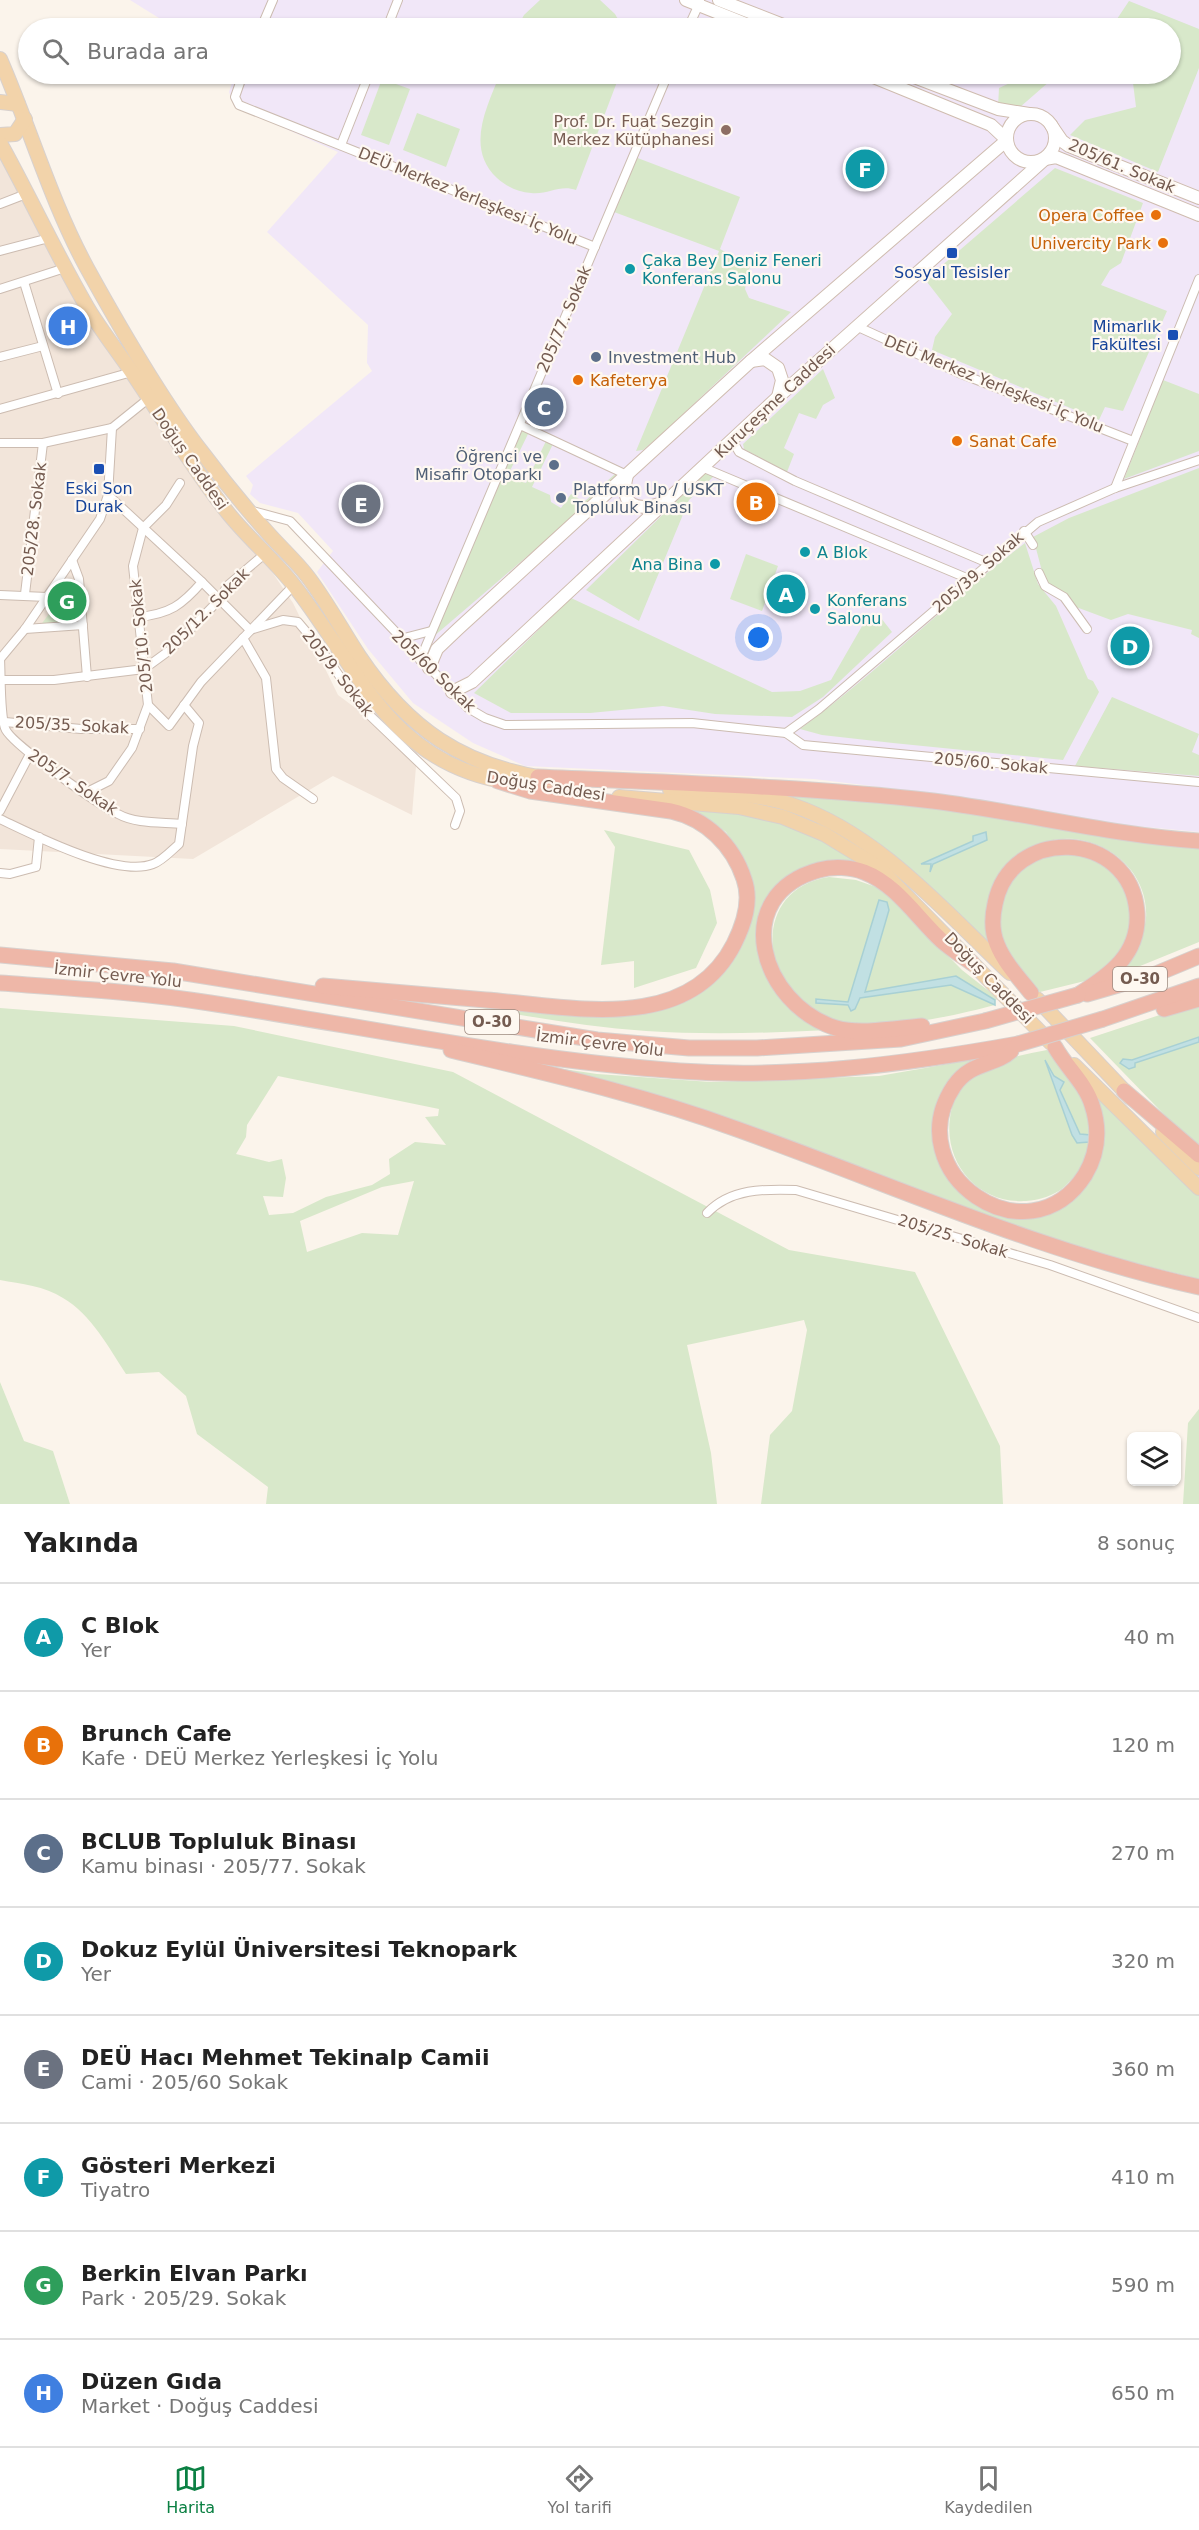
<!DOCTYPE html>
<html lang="tr">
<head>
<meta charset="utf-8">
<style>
	body { margin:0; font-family:"DejaVu Sans",sans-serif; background:#f6f6f6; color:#222 }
	.controls { position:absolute; right:18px; bottom:18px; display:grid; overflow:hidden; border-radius:9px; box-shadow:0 2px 4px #0004 }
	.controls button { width:54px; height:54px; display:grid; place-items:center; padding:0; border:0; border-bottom:2px solid #e0e0e0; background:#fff; color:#222; font:30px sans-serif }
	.you { position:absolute; left:759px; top:638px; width:21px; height:21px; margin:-15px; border:4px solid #fff; border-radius:50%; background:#1a73e8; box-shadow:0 0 0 9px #1a73e833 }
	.badge { display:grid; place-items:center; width:39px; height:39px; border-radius:50%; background:#0b8043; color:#fff; font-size:20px; font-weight:700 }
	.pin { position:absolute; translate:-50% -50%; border:3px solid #fff; box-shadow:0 2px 6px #0006 }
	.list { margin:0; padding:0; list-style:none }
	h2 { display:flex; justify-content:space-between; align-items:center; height:78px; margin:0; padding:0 24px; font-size:26px }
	h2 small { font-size:20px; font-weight:400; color:#767676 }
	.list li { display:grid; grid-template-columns:39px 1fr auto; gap:18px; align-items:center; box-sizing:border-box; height:108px; padding:0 24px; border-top:2px solid #e0e0e0 }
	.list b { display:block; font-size:22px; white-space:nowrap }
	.list p { margin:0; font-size:20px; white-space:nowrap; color:#767676 }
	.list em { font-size:20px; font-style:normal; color:#767676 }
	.icon { flex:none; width:33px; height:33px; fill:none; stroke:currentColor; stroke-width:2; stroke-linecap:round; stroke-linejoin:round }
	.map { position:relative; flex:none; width:1199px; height:1504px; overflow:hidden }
	.search { position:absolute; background:#fff; box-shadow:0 2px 4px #0004; left:18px; right:18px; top:18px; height:66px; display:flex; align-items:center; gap:15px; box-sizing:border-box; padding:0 21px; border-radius:33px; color:#767676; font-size:22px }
	.sheet { height:942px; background:#fff }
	nav { display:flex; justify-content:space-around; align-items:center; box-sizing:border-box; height:84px; border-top:2px solid #e0e0e0; background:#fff; font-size:16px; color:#767676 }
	nav a { display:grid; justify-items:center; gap:3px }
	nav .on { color:#0b8043 }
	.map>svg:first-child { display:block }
</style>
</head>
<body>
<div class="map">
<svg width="1199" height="1504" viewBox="0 0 1199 1504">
	<rect width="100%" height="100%" fill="#fbf4eb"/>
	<polygon fill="#f2e5da" points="0,153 75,297 204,471 293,603 338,695 417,754 412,815 333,776 193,859 0,849"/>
	<polygon fill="#f1e7f8" points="130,0 1199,0 1199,832 1125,825 913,791 814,779 525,766 473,743 413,703 368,649 317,572 333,551 298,513 260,503 250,494 253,485 246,476 372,371 367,363 368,325 267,232 338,152 234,106 229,92 235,74 1170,74 1170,28 175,28"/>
	<g fill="#d8e8ca" fill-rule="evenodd">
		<polygon points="540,0 600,0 615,14 623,28 517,28 524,15"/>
		<polygon points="1129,1 1199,29 1199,68 1158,172 1070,135 1085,120 1136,107 1132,75 1129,74 1170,74 1170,28 1111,28"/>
		<path d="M 500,74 L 620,74 L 576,190 C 560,184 548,195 531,193 C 518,192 507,187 497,178 C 465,148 487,107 500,74 Z"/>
		<polygon points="1029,74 1036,74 1050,81 1019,108 998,107 999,88"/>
		<polygon points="382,79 410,89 389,145 361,135"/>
		<polygon points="417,113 460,129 446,167 403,150"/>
		<polygon points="635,157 740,197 720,249 750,266 745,289 749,298 791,312 662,434 643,450 636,451 719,251 614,212"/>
		<polygon points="1055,168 1143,203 1121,263 1110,270 1101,285 1167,311 1123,411 1105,407 1099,420 932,350 935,337 952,314 927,282 939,268"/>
		<polygon points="823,369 835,398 823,405 816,419 799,413 784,448 794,454 787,472 744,449 743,444"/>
		<polygon points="1163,380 1199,394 1199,451 1124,479"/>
		<polygon points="523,429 529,432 508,475 526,483 546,441 553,444 532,487 550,495 551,502 561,508 571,494 584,502 616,473 621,476 433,637"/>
		<polygon points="1199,468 1199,638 1191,634 1192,630 1128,614 1111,620 1076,607 1044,579 1033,537 1069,518"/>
		<polygon points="706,472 713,477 689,500 639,621 586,590"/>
		<path d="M 1025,543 L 1038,584 L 1056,606 L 1088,679 L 1093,681 L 1099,692 L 1063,760 L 893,743 L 822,735 L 800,729 C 878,672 947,602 1025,543 Z"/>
		<polygon points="746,554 778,566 762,611 730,599"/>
		<polygon points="75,579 79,624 40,626"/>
		<polygon points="571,598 772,692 800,691 831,680 869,614 881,618 892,632 823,697 792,717 715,714 663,706 590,713 511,713 474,693"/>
		<polygon points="1112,697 1199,734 1192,752 1199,755 1199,776 1075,766"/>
		<path d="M 748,791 L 844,795 L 1199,847 L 1199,942 L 1123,973 C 1134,957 1144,938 1146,918 C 1150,860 1081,820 1032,848 C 1024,852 1012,859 1007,867 C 1000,877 996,934 994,949 L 899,859 L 844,823 Z"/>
		<path d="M 678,805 L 769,816 L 830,843 L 874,870 L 839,863 L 774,895 L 768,974 L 829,1030 C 768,1033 707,1035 646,1031 C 572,1026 498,1011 425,997 L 611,1015 L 715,978 L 752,891 L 744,858 L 726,832 L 706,817 Z"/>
		<polygon points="604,830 689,850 710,890 717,923 696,968 634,988 634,961 601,965 615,847"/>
		<path d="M 1074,853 L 1095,860 L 1114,873 L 1126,890 L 1133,911 L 1125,953 L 1093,979 L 1040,992 C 1026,979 1012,962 1003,945 C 989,918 1005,880 1029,864 C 1043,855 1058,854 1074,853 Z"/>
		<path d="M 829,877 L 856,880 L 876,887 L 894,901 L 962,970 L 999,999 L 995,1000 L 956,976 L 865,992 L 889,910 L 879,901 L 848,1002 L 816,999 L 848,1005 L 851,1010 L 855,1009 L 860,998 L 951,985 L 995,1005 C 949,1017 868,1036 824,1017 C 760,991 749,889 829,877 Z"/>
		<polygon points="1199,1002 1199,1037 1132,1060 1123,1059 1121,1063 1129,1069 1134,1067 1135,1063 1199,1042 1199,1145 1183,1134 1090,1038"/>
		<path d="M 0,1008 L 234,1026 L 453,1072 L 789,1250 L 915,1272 L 1000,1446 L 1003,1504 L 761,1504 L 770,1435 L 792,1411 L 807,1330 L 804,1320 L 687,1345 L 711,1453 L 717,1504 L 266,1504 L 268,1487 L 197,1434 L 186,1396 L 159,1372 L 126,1374 C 109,1348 91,1314 63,1298 C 45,1286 21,1284 0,1280 ZM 278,1076 L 439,1109 L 438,1116 L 425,1117 L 446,1145 L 415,1142 L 389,1159 L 390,1174 L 372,1185 L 326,1197 L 293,1213 L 269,1215 L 263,1196 L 283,1197 L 286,1178 L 282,1159 L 269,1162 L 236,1154 L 246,1137 L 247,1125 ZM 414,1181 L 398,1235 L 362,1233 L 307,1252 L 300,1221 L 382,1187 Z"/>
		<path d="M 1047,1050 C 1065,1068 1087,1092 1091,1118 C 1093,1128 1090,1140 1088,1150 C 1087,1165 1074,1177 1064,1187 C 1054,1196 1039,1200 1026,1201 C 976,1204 941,1160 951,1112 C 953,1098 962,1082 974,1074 C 995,1059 1022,1055 1047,1050 ZM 1045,1061 L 1054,1076 L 1064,1082 L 1060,1090 L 1080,1134 L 1072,1135 Z"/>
		<polygon points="971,1060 971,1064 962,1069 939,1148 985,1205 1051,1207 1096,1163 1094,1094 1199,1193 1199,1279 1096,1253 543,1066 597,1074 711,1082 879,1076"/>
		<polygon points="0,1382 24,1441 53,1451 70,1504 0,1504"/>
		<polygon points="1199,1409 1199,1504 1183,1504 1188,1423"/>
	</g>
	<g fill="#c1e0e3" stroke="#a8d0d4" stroke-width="1.5">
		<polygon points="986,832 987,840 933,864 930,872 931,864 921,864 973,841 973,836"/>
		<polygon points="879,900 887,902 889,910 865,992 956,976 995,1000 995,1005 951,985 860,998 855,1009 851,1011 848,1005 816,1003 816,999 848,1002"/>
		<polygon points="1199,1037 1199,1042 1135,1063 1135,1067 1129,1069 1120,1063 1123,1059 1132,1060"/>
		<polygon points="1045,1060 1054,1076 1064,1082 1060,1090 1080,1134 1091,1135 1089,1142 1077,1143 1072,1135"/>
	</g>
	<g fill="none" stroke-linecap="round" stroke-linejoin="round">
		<g stroke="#ccbcb1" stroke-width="10">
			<g id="street">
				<polyline points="261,28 273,0"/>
				<polyline points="387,28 398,0"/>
				<polyline points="688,28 700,2"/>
				<polyline points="243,74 235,97 239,105 595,247"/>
				<polyline points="341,145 369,74"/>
				<polyline points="0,204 26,194"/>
				<polyline points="0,251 49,238"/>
				<polyline points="24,282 58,394"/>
				<polyline points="0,289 65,268"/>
				<polyline points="856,326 959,373 1133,441"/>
				<polyline points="0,357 43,346"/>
				<polyline points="0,409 132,372"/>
				<polyline points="520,425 627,475"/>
				<polyline points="732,440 739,452 795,481 988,563"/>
				<polyline points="0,443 43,443 112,428 148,399"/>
				<polyline points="704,468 969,579"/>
				<polyline points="1115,488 1199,279"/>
				<polyline points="108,495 202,582 250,630 283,620 298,622 320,648 361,707 456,798 460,811 455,825"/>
				<polyline points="249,510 290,521 468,708 485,718 505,725 692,723 786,733 803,745 1199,782"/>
				<polyline points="143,528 166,505 180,483"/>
				<polyline points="1024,531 1033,545"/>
				<polyline points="72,560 79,579 87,677"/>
				<polyline points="1039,573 1045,586 1064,597 1087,629"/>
				<polyline points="25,594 43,443"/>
				<polyline points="0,595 47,597"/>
				<path d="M 138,617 C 170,614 182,605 202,582"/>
				<polyline points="25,629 83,625"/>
				<polyline points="243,638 266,678 276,769 283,778 313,799"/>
				<polyline points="400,639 431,631"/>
				<path d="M 0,659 C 1,677 0,714 5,728 C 9,743 101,806 118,814 C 136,824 162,822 182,824"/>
				<polyline points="0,659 25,629 100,519 108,495 112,428"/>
				<polyline points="420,660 668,74"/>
				<polyline points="1,680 54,680 144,669 170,650 220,599 227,586 267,552"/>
				<polyline points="148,705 169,726 201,682 294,585"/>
				<polyline points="5,722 81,729 140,729"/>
				<polyline points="786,733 819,709 1038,522 1115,488 1199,460"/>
				<polyline points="87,792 109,781 132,748 148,705 133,566 143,528"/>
				<polyline points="0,811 30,754"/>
				<path d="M 0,819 C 34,835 117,878 153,864 C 162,861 172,850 179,844 L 193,746 L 199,723 L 184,705"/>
				<polyline points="0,873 10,874 36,867 39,837"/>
				<path d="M 707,1213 C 731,1188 764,1189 796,1190 L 1050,1265 L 1199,1318"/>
			</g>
		</g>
		<g stroke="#cfbcaf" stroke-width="14">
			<g id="secondary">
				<polyline points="686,0 756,28"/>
				<polyline points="719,0 791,28"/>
				<polyline points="866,74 991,125 1007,140"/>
				<polyline points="906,74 998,109 1029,114"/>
				<circle cx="1031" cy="138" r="24"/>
				<polyline points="1051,125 1062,141 1069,146 1199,198"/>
				<polyline points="1045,159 1056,157 1199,215"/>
				<polyline points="751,361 765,359 778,368 782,380 778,397"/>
				<path d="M 627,475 C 619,506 636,512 663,503"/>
				<polyline points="429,668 437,649 458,629 751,361 1007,140"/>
				<polyline points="452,692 472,682 778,397 1045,159"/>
			</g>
		</g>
		<g stroke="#d8d1ce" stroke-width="16">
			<g id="primary">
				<path d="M 0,59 C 30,128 51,202 87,268 C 119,326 161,399 201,451 C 222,479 244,506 267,532 C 280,547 296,561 308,577 C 327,602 342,630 359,656 C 408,729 462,766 549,779"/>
				<polyline points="0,102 18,104"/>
				<polyline points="0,135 15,134 25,119"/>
				<path d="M 0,143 C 30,197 56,254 87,307 C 100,329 116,349 131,371 C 163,418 192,468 228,513 C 248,538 272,558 292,583 C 358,666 388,763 508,782"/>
				<path d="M 670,790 C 710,792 753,792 792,805 C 879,834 945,912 1010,973"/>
				<polyline points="619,797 739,807 783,817 824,834 878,867 1051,1043"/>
				<polyline points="1037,999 1131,1098"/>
				<polyline points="1074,1065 1199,1188"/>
				<polyline points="1163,1132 1199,1168"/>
			</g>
		</g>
		<g stroke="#d8d1ce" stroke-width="17">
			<g id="highway">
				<path d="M 538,777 C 670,783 802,786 933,801 C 1022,812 1110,835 1199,841"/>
				<polyline points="0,955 173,971 597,1040 689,1048 757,1048 901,1039 985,1021"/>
				<path d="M 0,983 C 70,988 141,992 210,1003 C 366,1027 522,1060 680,1071 C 792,1079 907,1064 1018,1044"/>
				<path d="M 323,986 C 377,991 432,995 486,1000 C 568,1006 687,1036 734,944 C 744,924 752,901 744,879 C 733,845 706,819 671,811 L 530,791 L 498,781"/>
				<path d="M 1031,993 C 1019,978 1004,962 997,944 C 992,932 992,917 995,904 C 1010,825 1130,829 1137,912 C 1140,954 1110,975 1078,995"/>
				<polyline points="1087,994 1156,974 1199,956"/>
				<polyline points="1164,1009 1199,999"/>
				<polyline points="1103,1019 1199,986"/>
				<path d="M 922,1026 C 898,1028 859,1035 836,1028 C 760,1004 728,895 819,870 C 833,866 851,867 864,872 C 896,884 918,919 942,941 C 951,949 962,956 972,963"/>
				<path d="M 451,1050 C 545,1073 640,1094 731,1127 C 887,1182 1037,1251 1199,1287"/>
				<path d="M 1011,1051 C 995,1066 971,1061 954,1086 C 896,1173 1028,1264 1085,1175 C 1098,1153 1100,1129 1092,1105 C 1086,1084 1066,1067 1055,1047"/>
				<polyline points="1124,1091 1199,1155"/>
			</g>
		</g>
		<use href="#street" stroke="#fff" stroke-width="8"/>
		<use href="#secondary" stroke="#fff" stroke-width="12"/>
		<use href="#primary" stroke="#f2d3aa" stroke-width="14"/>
		<use href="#highway" stroke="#eeb7a8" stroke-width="15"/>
		<g stroke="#d8d1ce" stroke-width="17" stroke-linecap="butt">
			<g id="highway-bridge">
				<polyline points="985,1021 1078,995"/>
				<polyline points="1018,1044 1103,1019"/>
			</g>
		</g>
		<use href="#highway-bridge" stroke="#eeb7a8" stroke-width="15"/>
	</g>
	<circle fill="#8d6e63" stroke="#fef8f1" stroke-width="2" cx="726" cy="130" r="6"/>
	<g fill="#e8710a" stroke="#fef8f1" stroke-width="2">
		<circle cx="1156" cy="215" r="6"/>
		<circle cx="1163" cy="243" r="6"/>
		<circle cx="578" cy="380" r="6"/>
		<circle cx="957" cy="441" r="6"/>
	</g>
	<g fill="#1a4fb4" stroke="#fef8f1" stroke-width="2">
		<rect x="946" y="247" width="12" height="12" rx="3"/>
		<rect x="1167" y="329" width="12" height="12" rx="3"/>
		<rect x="93" y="463" width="12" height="12" rx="3"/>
	</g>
	<g fill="#0f9aa8" stroke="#fef8f1" stroke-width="2">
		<circle cx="630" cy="269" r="6"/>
		<circle cx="805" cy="552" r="6"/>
		<circle cx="715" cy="564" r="6"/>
		<circle cx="815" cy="609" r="6"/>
	</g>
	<g fill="#5c6f8a" stroke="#fef8f1" stroke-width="2">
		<circle cx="596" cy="357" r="6"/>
		<circle cx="554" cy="465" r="6"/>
		<circle cx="561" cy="498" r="6"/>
	</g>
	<g text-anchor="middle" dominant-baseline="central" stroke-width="4.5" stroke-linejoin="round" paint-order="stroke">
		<g fill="#fef8f1" stroke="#9d8a80" stroke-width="1.5">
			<rect x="1113" y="967" width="54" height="24" rx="4.5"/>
			<rect x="465" y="1010" width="54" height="24" rx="4.5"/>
		</g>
		<g font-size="15" font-weight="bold" fill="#745b50">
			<text x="1140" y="979">O-30</text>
			<text x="492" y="1022">O-30</text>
		</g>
		<g font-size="16" fill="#785e54" stroke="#fef8f1" text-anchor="end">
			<text x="714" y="121">Prof. Dr. Fuat Sezgin<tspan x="714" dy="18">Merkez Kütüphanesi</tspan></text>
		</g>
		<g font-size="16" fill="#745b50" stroke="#fef8f1">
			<text transform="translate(1122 166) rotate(23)">205/61. Sokak</text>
			<text transform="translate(468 196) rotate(22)">DEÜ Merkez Yerleşkesi İç Yolu</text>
			<text transform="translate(564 319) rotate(-67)">205/77. Sokak</text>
			<text transform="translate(994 384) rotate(22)">DEÜ Merkez Yerleşkesi İç Yolu</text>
			<text transform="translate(775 401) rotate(-43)">Kuruçeşme Caddesi</text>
			<text transform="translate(190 459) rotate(55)">Doğuş Caddesi</text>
			<text transform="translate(34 519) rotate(-83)">205/28. Sokak</text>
			<text transform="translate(978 572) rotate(-41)">205/39. Sokak</text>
			<text transform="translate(206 611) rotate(-45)">205/12. Sokak</text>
			<text transform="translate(141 636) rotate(-96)">205/10. Sokak</text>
			<text transform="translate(434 671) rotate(44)">205/60 Sokak</text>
			<text transform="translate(338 673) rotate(52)">205/9. Sokak</text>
			<text transform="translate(72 725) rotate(3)">205/35. Sokak</text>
			<text transform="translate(991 763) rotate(5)">205/60. Sokak</text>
			<text transform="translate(73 782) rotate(34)">205/7. Sokak</text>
			<text transform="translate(546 786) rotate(9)">Doğuş Caddesi</text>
			<text transform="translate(118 975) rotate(6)">İzmir Çevre Yolu</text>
			<text transform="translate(989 978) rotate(46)">Doğuş Caddesi</text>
			<text transform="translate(600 1043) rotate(7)">İzmir Çevre Yolu</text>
			<text transform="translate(953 1236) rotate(17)">205/25. Sokak</text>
		</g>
		<g font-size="16" fill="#c56008" stroke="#fef8f1" text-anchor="end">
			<text x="1144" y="215">Opera Coffee</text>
			<text x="1151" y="243">Univercity Park</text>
			<text x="590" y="380" text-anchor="start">Kafeterya</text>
			<text x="969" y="441" text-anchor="start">Sanat Cafe</text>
		</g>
		<g font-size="16" fill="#0d838f" stroke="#fef8f1" text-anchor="start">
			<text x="642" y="260">Çaka Bey Deniz Feneri<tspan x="642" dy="18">Konferans Salonu</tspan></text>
			<text x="817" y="552">A Blok</text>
			<text x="703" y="564" text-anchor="end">Ana Bina</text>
			<text x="827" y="600">Konferans<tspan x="827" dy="18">Salonu</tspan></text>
		</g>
		<g font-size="16" fill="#164399" stroke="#fef8f1">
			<text x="952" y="272">Sosyal Tesisler</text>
			<text x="1161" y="326" text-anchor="end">Mimarlık<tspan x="1161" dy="18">Fakültesi</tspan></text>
			<text x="99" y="488">Eski Son<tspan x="99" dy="18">Durak</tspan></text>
		</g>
		<g font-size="16" fill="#4e5e75" stroke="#fef8f1" text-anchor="start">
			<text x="608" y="357">Investment Hub</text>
			<text x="542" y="456" text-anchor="end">Öğrenci ve<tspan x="542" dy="18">Misafir Otoparkı</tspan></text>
			<text x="573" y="489">Platform Up / USKT<tspan x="573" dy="18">Topluluk Binası</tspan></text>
		</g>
	</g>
</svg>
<div class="controls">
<button><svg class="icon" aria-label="layers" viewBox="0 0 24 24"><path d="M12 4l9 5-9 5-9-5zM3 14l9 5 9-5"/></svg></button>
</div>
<div class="you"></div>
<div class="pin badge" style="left:786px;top:594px;background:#0f9aa8">A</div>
<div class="pin badge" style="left:756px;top:502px;background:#e8710a">B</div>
<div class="pin badge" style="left:544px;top:407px;background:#5c6f8a">C</div>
<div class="pin badge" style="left:1130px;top:646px;background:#0f9aa8">D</div>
<div class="pin badge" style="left:361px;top:504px;background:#6b7280">E</div>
<div class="pin badge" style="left:865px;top:169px;background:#0f9aa8">F</div>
<div class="pin badge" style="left:67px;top:601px;background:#2e9e5b">G</div>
<div class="pin badge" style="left:68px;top:326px;background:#3f7fe0">H</div>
<div class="search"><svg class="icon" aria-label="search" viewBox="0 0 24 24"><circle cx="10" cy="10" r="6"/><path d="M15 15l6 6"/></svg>Burada ara</div>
</div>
<section class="sheet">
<h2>Yakında<small>8 sonuç</small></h2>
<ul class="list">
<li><span class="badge" style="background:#0f9aa8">A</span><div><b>C Blok</b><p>Yer</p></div><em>40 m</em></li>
<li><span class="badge" style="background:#e8710a">B</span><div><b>Brunch Cafe</b><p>Kafe · DEÜ Merkez Yerleşkesi İç Yolu</p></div><em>120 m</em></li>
<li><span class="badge" style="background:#5c6f8a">C</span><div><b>BCLUB Topluluk Binası</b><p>Kamu binası · 205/77. Sokak</p></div><em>270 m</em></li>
<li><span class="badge" style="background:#0f9aa8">D</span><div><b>Dokuz Eylül Üniversitesi Teknopark</b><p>Yer</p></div><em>320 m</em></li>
<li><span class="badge" style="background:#6b7280">E</span><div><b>DEÜ Hacı Mehmet Tekinalp Camii</b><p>Cami · 205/60 Sokak</p></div><em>360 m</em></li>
<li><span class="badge" style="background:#0f9aa8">F</span><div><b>Gösteri Merkezi</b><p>Tiyatro</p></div><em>410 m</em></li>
<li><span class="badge" style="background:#2e9e5b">G</span><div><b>Berkin Elvan Parkı</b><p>Park · 205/29. Sokak</p></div><em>590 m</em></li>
<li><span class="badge" style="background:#3f7fe0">H</span><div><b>Düzen Gıda</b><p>Market · Doğuş Caddesi</p></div><em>650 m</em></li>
</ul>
</section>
<nav>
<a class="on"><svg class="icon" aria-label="map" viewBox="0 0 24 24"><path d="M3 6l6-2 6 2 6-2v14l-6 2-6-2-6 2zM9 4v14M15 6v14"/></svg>Harita</a>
<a><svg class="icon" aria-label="directions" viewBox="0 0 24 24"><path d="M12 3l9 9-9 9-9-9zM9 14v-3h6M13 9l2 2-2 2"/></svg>Yol tarifi</a>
<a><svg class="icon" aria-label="saved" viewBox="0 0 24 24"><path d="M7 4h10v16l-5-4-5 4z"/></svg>Kaydedilen</a>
</nav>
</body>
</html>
